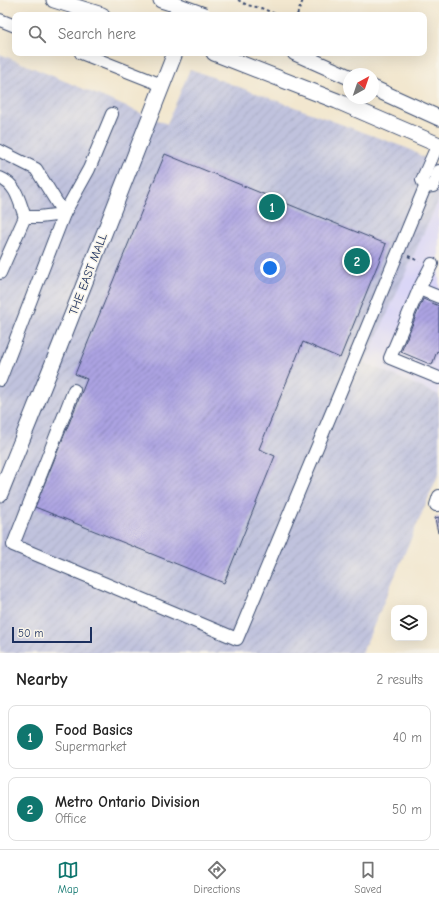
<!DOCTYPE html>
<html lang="en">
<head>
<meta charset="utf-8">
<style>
	body { margin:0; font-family:"Comic Neue",sans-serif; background:#f6f6f6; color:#222 }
	.controls { position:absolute; right:12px; bottom:12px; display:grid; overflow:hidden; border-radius:8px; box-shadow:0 4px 16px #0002 }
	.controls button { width:36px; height:36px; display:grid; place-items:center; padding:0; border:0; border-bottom:1px solid #e0e0e0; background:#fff; color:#222; font:20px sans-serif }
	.compass { position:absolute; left:343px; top:68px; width:36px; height:36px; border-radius:50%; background:#fff; box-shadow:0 4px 16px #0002; rotate:40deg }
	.scale { position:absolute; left:12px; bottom:10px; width:80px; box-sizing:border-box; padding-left:4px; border:2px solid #1b2f5e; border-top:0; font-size:11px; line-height:14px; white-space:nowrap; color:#1b2f5e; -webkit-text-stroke:3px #f7f3e8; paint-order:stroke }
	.you { position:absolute; left:270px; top:268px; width:14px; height:14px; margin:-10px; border:3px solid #fff; border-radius:50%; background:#1a73e8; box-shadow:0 0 0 6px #1a73e833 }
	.badge { display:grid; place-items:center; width:26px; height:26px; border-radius:50%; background:#0f766e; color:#fff; font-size:13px; font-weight:700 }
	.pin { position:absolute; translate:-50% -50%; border:2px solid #fff; box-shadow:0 1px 4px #0006 }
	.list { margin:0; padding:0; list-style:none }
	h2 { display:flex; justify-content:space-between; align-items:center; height:52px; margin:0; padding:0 16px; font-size:17px }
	h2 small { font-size:13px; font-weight:400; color:#767676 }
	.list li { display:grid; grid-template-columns:26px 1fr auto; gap:12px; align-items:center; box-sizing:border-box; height:64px; margin:0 8px 8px; padding:0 8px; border:1px solid #e0e0e0; border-radius:8px }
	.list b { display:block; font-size:15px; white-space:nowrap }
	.list p { margin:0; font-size:13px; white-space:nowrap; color:#767676 }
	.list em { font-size:13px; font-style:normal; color:#767676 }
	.icon { flex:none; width:22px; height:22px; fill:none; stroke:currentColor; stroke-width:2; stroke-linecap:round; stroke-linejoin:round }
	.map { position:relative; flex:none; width:439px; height:653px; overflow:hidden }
	.search { position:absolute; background:#fff; box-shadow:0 4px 16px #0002; left:12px; right:12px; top:12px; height:44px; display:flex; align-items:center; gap:10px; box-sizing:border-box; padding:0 14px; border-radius:8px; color:#767676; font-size:15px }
	.sheet { height:196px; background:#fff }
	nav { display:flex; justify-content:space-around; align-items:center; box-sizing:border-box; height:56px; border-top:1px solid #e0e0e0; background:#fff; font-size:11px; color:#767676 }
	nav a { display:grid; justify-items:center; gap:2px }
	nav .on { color:#0f766e }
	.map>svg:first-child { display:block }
</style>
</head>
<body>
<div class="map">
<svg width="439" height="653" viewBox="0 0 439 653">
	<defs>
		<pattern id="industrial-furrows" width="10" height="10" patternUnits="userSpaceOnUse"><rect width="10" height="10" fill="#c0c2dd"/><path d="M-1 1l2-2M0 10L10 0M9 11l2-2" fill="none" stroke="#a4a7c0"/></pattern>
		<pattern id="building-hatch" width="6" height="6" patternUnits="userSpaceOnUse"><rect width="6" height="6" fill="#aca3e2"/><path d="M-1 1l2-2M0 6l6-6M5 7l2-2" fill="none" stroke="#8b85ba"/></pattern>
	</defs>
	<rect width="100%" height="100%" fill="#f7f3e8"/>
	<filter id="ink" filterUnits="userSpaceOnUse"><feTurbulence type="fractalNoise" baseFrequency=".025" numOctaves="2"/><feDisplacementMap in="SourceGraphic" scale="8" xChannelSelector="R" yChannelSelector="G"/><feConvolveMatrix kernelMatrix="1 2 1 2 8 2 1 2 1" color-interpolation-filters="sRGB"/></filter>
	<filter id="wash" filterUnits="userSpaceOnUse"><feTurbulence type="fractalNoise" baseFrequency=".012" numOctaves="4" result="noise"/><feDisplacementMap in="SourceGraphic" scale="16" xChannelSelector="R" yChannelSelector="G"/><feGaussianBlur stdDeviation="0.9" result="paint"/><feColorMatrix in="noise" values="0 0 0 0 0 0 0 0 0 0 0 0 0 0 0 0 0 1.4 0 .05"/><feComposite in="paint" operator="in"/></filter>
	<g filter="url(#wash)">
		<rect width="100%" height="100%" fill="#f2e7cf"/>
		<polygon fill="#dad6f7" points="439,199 439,395 364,363"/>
		<polygon fill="url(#industrial-furrows)" points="0,54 167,124 190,69 409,149 439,166 439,199 365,363 439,395 439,473 362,653 0,653"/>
		<g id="blocks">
			<g fill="url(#building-hatch)">
				<polygon points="165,154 386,244 340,358 303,342 259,449 275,456 224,583 35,507 87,379 75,374"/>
				<polygon points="423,299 439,306 439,352 437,351 432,365 401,352"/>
				<polygon points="439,517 439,533 438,533 435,518"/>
			</g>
		</g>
	</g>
	<g filter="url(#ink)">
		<use href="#blocks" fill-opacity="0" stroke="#3b4b6f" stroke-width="1"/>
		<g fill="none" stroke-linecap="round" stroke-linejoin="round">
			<g stroke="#3b4b6f" stroke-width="14">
				<g id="minor">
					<polyline points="0,20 15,26"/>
					<polyline points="81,53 162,85"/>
					<polyline points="0,151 36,169 64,214 89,169 112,114"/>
					<path d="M 0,178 C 17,185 19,201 25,217 L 39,217 L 64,214 L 0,380"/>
					<polyline points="425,187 433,186 439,171"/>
					<polyline points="432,264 419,289 390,358 439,378"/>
					<polyline points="0,273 25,217"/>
					<polyline points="419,289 439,297"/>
					<polyline points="74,390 13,545 237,639 344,383 425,187 422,180 438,144"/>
					<polyline points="439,496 436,505 439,505"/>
				</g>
			</g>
			<g stroke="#3b4b6f" stroke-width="17">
				<g id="major">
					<polyline points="54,0 102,15"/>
					<polyline points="161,0 171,3"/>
					<polyline points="214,53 337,101 439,145"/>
					<polyline points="295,53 349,77"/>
					<polyline points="373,88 439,118"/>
					<polyline points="0,494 59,348 175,53"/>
				</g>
			</g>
			<g stroke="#3b4b6f" stroke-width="2" stroke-dasharray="3 3" stroke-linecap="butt">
				<polyline points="238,0 247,5 261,8 278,15"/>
				<polyline points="297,15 303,0"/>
				<polyline points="408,256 419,261"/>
			</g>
			<use href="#minor" stroke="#fff" stroke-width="12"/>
			<use href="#major" stroke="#fff" stroke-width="15"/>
			<g stroke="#3b4b6f" stroke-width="17" stroke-linecap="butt">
				<polyline id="major-bridge" points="171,3 204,15"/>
			</g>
			<use href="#major-bridge" stroke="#fff" stroke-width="15"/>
		</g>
	</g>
	<g text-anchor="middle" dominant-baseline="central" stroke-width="3" stroke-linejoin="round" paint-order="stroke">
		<g font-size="12" fill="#1b2f5e" stroke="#f7f3e8">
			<text transform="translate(88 274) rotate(-69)">THE EAST MALL</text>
		</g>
	</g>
</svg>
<div class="controls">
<button><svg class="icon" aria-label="layers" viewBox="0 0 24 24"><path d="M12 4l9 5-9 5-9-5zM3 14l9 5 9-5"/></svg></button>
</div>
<svg class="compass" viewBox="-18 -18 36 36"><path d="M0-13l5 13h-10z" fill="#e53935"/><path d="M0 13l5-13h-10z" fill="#767676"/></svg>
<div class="scale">50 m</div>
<div class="you"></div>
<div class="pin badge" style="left:272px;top:207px">1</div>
<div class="pin badge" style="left:357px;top:261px">2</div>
<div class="search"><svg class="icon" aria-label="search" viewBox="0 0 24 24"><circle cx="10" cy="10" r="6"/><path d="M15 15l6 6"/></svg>Search here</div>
</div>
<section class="sheet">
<h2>Nearby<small>2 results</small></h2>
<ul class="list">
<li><span class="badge">1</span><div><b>Food Basics</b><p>Supermarket</p></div><em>40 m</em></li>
<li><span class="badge">2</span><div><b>Metro Ontario Division</b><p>Office</p></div><em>50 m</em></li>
</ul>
</section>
<nav>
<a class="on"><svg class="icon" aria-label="map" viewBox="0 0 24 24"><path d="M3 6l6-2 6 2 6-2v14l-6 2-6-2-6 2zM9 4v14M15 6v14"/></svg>Map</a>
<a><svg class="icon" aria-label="directions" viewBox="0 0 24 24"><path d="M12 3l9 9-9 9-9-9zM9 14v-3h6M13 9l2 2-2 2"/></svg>Directions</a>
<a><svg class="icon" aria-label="saved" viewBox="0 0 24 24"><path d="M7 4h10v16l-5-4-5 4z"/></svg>Saved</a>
</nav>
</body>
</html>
